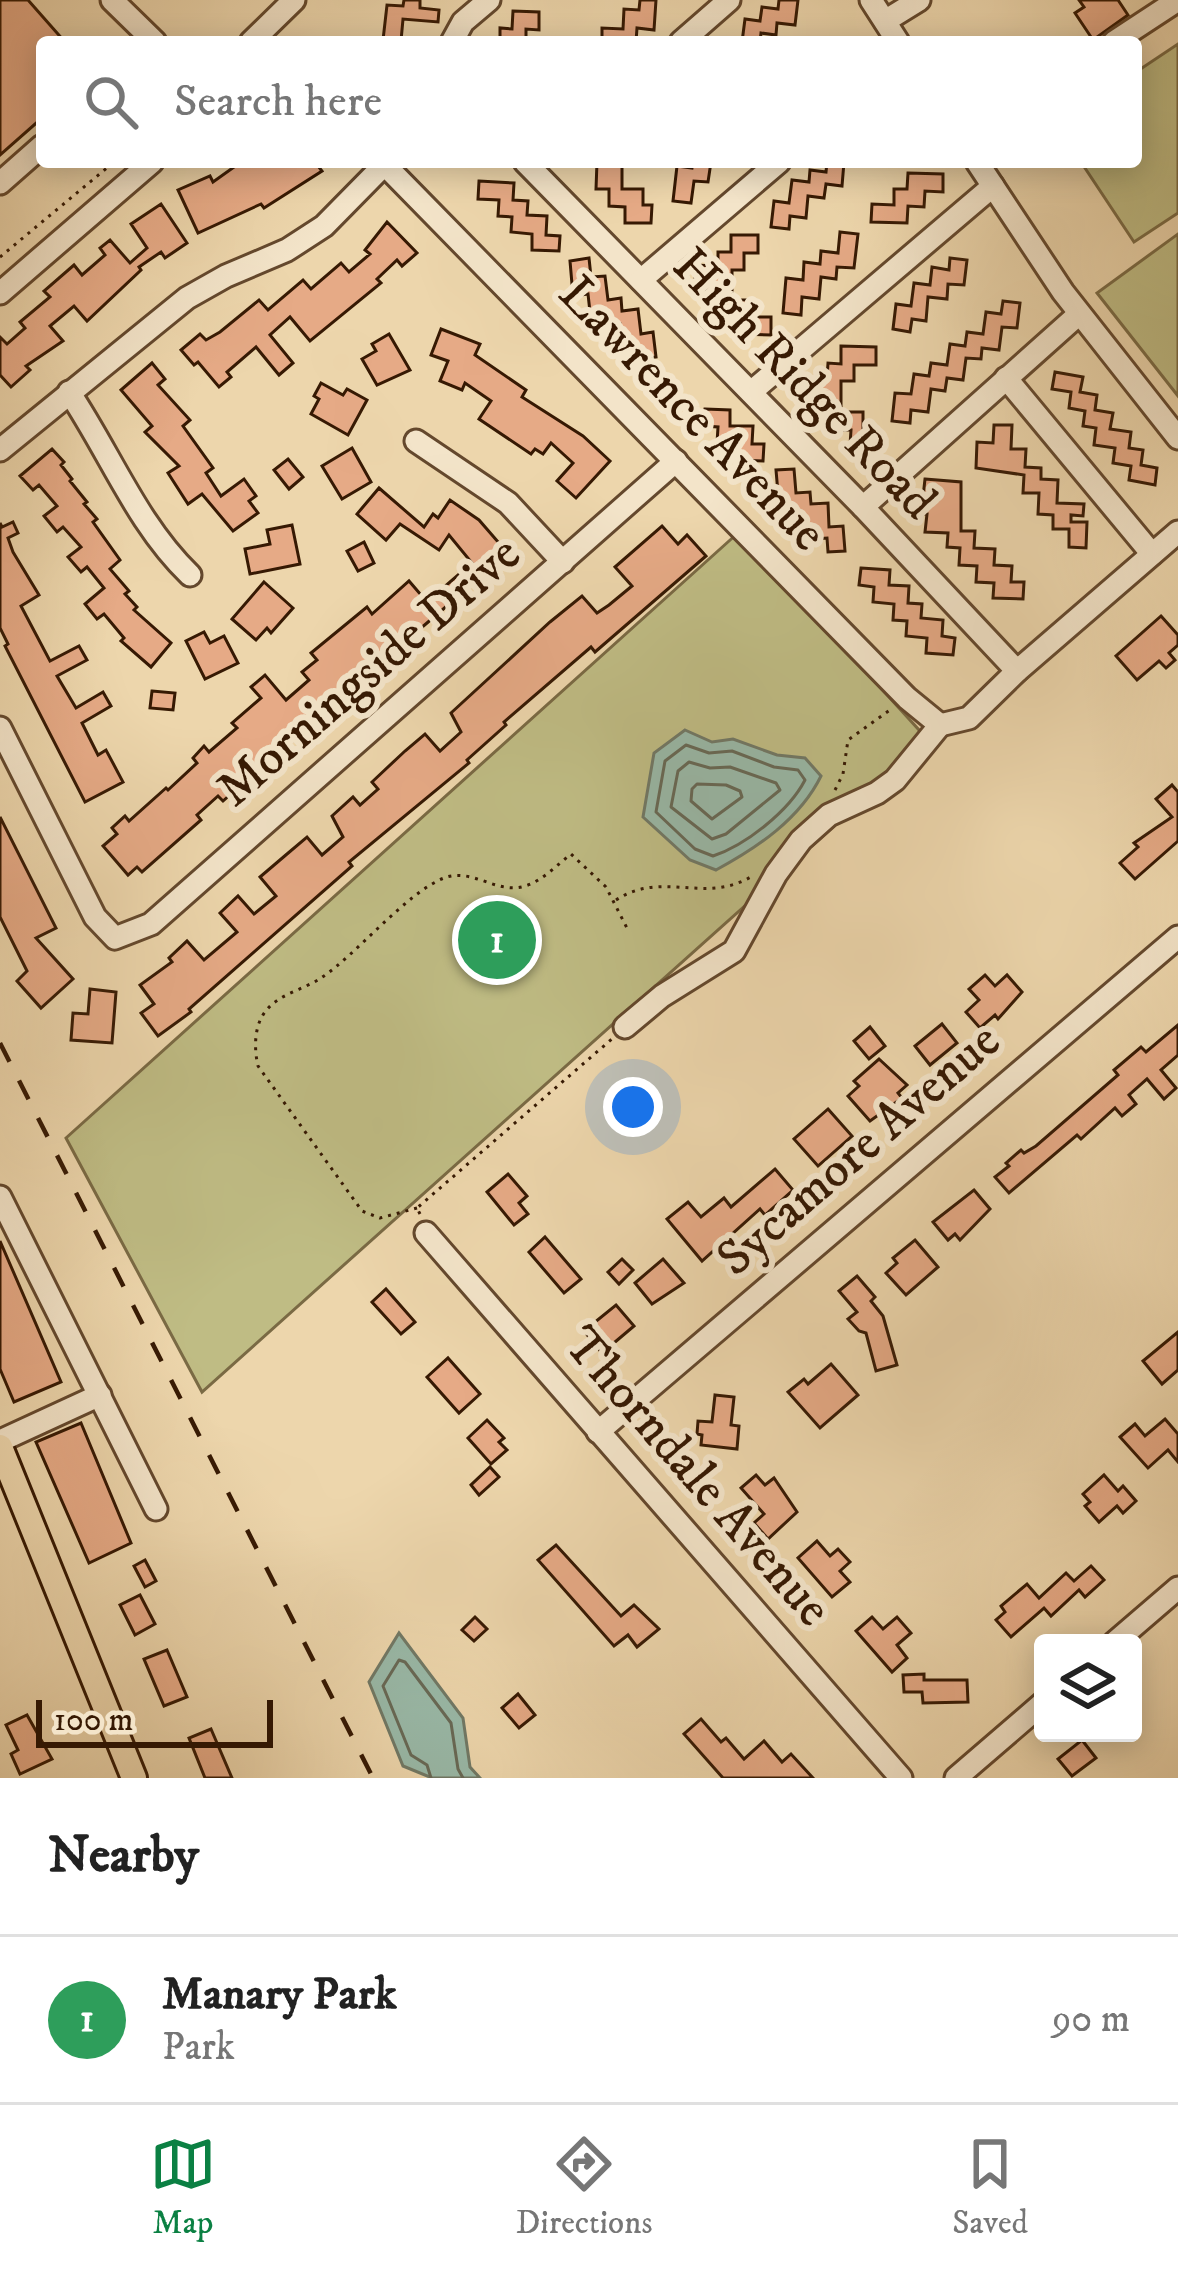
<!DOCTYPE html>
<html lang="en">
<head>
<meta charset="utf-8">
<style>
	body { margin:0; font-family:"IM FELL DW Pica",serif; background:#f2f2f2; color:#222 }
	.controls { position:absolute; right:36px; bottom:36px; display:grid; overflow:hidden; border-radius:12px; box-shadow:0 6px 30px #0003 }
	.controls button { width:108px; height:108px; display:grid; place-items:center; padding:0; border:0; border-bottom:3px solid #e0e0e0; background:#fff; color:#222; font:60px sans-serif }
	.scale { position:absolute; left:36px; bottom:30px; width:237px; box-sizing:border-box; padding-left:12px; border:6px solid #361903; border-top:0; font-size:33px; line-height:42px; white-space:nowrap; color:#361903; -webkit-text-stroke:9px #f3e4c9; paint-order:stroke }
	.you { position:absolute; left:633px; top:1107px; width:42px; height:42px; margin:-30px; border:9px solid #fff; border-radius:50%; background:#1a73e8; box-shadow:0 0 0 18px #1a73e833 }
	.badge { display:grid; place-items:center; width:78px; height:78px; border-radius:50%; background:#0b8043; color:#fff; font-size:39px; font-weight:700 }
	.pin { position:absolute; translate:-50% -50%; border:6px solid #fff; box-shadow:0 3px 12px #0006 }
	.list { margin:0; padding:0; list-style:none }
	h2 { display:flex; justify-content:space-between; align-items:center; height:156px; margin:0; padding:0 48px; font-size:51px }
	h2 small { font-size:39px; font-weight:400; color:#767676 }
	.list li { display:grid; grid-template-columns:78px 1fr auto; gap:36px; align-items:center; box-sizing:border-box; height:168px; padding:0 48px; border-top:3px solid #e0e0e0 }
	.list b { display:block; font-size:45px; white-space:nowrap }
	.list p { margin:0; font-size:39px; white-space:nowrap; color:#767676 }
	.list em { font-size:39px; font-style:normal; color:#767676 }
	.icon { flex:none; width:66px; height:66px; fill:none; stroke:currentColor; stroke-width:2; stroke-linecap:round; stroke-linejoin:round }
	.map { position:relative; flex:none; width:1178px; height:1778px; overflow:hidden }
	.search { position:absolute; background:#fff; box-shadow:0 6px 30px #0003; left:36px; right:36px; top:36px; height:132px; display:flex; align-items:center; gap:30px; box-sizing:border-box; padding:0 42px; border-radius:12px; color:#767676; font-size:45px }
	.sheet { height:324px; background:#fff }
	nav { display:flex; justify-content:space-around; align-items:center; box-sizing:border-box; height:168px; border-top:3px solid #e0e0e0; background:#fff; font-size:33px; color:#767676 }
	nav a { display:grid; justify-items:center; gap:6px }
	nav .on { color:#0b8043 }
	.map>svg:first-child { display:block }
</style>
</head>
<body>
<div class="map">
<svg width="1178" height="1778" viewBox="0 0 1178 1778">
	<rect width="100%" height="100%" fill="#edd6ac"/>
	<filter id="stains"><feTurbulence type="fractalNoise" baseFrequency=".00167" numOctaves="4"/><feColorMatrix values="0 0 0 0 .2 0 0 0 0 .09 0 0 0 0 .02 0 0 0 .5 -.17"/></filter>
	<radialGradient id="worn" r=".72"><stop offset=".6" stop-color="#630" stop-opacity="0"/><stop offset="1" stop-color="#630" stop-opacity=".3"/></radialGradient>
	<g fill="#bfbc84" stroke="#7a6a44" stroke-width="3">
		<polygon points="1178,44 1178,213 1134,242 1081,162 1136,162 1136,72"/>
		<polygon points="1178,234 1178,396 1097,293"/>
		<polygon points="739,532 929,741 202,1392 66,1138"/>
	</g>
	<g fill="#99b9a8" stroke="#717966" stroke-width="3">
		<path d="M 685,730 L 712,742 L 733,739 L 777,755 L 805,758 L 821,776 C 800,819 757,848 716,870 L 690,860 L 643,817 L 654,753 Z"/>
		<polygon points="399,1633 463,1718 470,1767 480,1778 432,1778 403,1766 369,1682"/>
	</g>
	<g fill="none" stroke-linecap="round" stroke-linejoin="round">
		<g stroke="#686956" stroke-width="3">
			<path d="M 686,745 L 709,753 L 732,751 L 774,767 L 798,770 L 805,780 C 789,811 746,845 713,856 L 695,849 L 656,812 L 665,761 Z"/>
			<polygon points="689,762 710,768 730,767 776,783 780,790 726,834 712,839 671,807 678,771"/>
			<polygon points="697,784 726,785 740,791 742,797 712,819 691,801 692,789"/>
			<polyline points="431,1778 427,1765 411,1755 383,1686 399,1660 405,1662 451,1723 458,1769 463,1778"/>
		</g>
	</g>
	<g fill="#e6aa86" stroke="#361903" stroke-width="3">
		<polygon points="0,0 28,0 65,42 42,42 42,118 0,155"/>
		<polygon points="404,0 420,0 420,8 439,10 438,22 403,19 401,41 383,40 387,5 403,6"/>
		<polygon points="640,0 656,0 654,30 637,28 636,42 602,42 602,28 623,29 624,9 639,10"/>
		<polygon points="779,0 798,0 795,25 777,23 776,35 761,33 760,42 742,42 745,19 760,21 762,7 778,9"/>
		<polygon points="1079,0 1118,0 1128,15 1093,40 1075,13 1084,7"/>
		<polygon points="513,11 539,12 539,30 526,29 526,42 500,42 500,28 512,29"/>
		<polygon points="241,162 315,162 322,171 264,208 261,204 198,233 178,190 210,176 213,182"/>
		<polygon points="597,162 622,162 622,189 643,189 643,205 652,205 651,223 625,223 625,207 609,206 609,189 596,189"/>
		<polygon points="693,162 711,162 708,182 694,181 691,203 673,201 677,166 692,168"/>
		<polygon points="827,162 844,162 842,186 826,184 824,198 808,196 806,218 790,216 789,229 771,227 774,201 789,203 792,180 809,182 810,170 826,172"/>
		<polygon points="908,173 943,174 943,192 925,191 924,207 908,206 907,223 871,222 872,204 894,205 894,189 907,189"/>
		<polygon points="479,181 514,183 513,200 528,201 527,215 547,216 546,235 560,236 559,251 532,250 532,234 511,232 512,217 498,216 499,200 478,199"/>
		<polygon points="161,204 187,243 165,258 161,252 139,267 141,270 87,321 74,306 50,326 63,341 26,366 30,370 11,387 0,375 0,337 7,344 25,328 20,322 50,297 44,291 74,265 82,275 105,255 100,248 110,240 130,263 147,248 131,224"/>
		<polygon points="387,222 417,253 402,266 397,260 377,279 381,283 310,341 290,317 270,335 293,363 279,375 256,347 227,372 231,377 219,387 198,362 194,365 181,350 200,334 206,340 220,332 259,300 268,310 303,280 311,289 341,263 349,272 370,254 365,250"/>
		<polygon points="840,232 858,234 854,268 837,267 836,279 821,277 819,299 802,297 801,315 783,313 786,278 803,280 804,262 820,264 821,251 838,253"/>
		<polygon points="731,235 758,235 758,253 744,253 744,270 732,270 732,300 750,300 750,317 771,317 771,335 736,334 736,317 724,317 724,301 706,301 706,284 695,284 695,265 718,266 718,252 731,252"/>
		<polygon points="589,258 591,277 605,276 608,300 621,298 622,311 638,309 641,334 653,332 656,357 639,359 637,345 623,346 620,324 606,326 604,311 590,312 588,294 573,296 570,261"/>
		<polygon points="950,258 967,260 964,285 948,284 947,299 928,297 926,321 912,319 910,332 893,329 896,304 911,306 914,283 930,285 932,267 949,270"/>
		<polygon points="1003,301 1020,303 1017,328 1002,327 999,350 982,348 981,359 966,358 963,380 947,378 945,391 931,389 928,412 911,410 910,423 892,421 895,393 911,394 914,374 929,376 931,363 947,365 950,344 965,346 967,332 983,334 986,312 1001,314"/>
		<polygon points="441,329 480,344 475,355 526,390 522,397 583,436 610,461 576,498 557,481 573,463 551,443 543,454 535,449 531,454 479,419 491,401 465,383 462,390 440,381 448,361 431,355"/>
		<polygon points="389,334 410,370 377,385 362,359 376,351 372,344"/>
		<polygon points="841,346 876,347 876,365 854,365 854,381 841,381 841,412 863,412 863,428 876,429 876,446 850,445 851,430 828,430 828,413 813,412 814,396 805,396 805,377 827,378 828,363 841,364"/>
		<polygon points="152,363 165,379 158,385 190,420 183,426 213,468 206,473 221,496 244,479 256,496 249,501 258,513 233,531 202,494 188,504 168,473 179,466 145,432 152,426 121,390"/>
		<polygon points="1055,372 1083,377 1080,392 1097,395 1095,410 1113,413 1110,429 1131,432 1129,448 1143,450 1141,465 1157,468 1155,485 1129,480 1131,466 1113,463 1115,448 1094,445 1096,428 1083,426 1085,411 1069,408 1071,392 1052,389"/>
		<polygon points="321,383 343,395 347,389 367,400 348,435 311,414 319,399 314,396"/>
		<polygon points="705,409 730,410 730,426 753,426 752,444 764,444 763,461 737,460 738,444 717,443 718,427 704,426"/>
		<polygon points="994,425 1012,425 1011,449 1026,449 1025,467 1041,468 1041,479 1058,480 1057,503 1084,504 1083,516 1071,515 1071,522 1087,522 1086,548 1069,547 1069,529 1053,529 1053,515 1038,514 1039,493 1023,493 1024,475 976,468 977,442 993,443"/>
		<polygon points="352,448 371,482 342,499 322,466"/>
		<polygon points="52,449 64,462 61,465 72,479 70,481 87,502 84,504 97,519 93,522 120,560 110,569 129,591 125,594 137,607 134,610 171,643 151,667 121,641 124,638 104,614 97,619 85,604 104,588 87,567 81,572 68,557 81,547 63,527 57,532 44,516 57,506 39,485 33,490 20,476"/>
		<polygon points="288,459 303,477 289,489 274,470"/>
		<polygon points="794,469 796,493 810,492 811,504 828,503 829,527 843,526 845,551 828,552 827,538 812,539 810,526 795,527 793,504 779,505 776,470"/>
		<polygon points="925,479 961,482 961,531 975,531 974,548 995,549 994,565 1012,566 1011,582 1024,582 1023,599 993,598 994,583 976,582 977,566 959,565 960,548 947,547 948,533 925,532 927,514 915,514 916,497 923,497"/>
		<polygon points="379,488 424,527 433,514 438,518 450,500 479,520 512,558 486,579 483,575 344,694 340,689 315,710 321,717 263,766 259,761 236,780 241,785 223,801 218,796 197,815 201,820 142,872 137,867 128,875 103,846 117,834 112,828 125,816 129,821 166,788 168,790 197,763 193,758 204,746 209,752 237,728 232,723 261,698 251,687 265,675 286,700 309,680 302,672 317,660 311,653 367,607 372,614 409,581 427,602 472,563 449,535 439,550 400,524 386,540 357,514"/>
		<polygon points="13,522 18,533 8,538 13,552 39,595 21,606 50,661 79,646 87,660 57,676 76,708 103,692 111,706 82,723 98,755 106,750 123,782 85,802 5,646 8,644 0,628 0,523 2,527"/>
		<polygon points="292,525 300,564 250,574 245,549 270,544 267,530"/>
		<polygon points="662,526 678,544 687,535 706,556 595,652 591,647 504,722 506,725 467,760 469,763 349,862 352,866 189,1009 191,1012 158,1036 141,1013 154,1004 140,985 172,962 169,958 187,941 204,960 237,932 220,913 238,896 254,914 276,896 260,877 287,854 307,837 322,855 343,837 332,816 353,797 360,805 378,789 372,782 405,751 425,734 440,751 461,732 451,713 550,622 582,596 597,613 609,605 632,586 615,567"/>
		<polygon points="364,542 374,563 358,571 347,551"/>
		<polygon points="861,568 890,570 889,585 909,586 908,603 922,604 921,618 943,620 942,636 955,638 953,655 926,653 927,638 906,636 907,621 893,620 894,604 873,602 874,587 859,585"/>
		<polygon points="264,582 293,608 271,633 267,628 256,640 232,619"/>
		<polygon points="1161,616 1178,635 1178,645 1169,653 1175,660 1166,668 1159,661 1137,680 1116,656"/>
		<polygon points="204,632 210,643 224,636 238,663 205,679 186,641"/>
		<polygon points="152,691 175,693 173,710 150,708"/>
		<polygon points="1172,785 1178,792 1178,841 1135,879 1120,863 1138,847 1134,843 1172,817 1156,799"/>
		<polygon points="0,817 56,928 36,938 73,979 41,1008 17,981 27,971 0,917"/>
		<polygon points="985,975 995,986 1007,975 1022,992 998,1019 995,1015 980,1028 966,1012 979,1000 969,989"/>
		<polygon points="90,989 116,992 112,1043 71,1040 73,1013 88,1014"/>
		<polygon points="942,1024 957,1043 930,1065 915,1046"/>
		<polygon points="1178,1025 1178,1055 1161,1070 1176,1088 1164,1099 1147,1079 1129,1095 1136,1104 1122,1116 1115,1108 1081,1139 1077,1135 1009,1193 995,1177 1009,1166 1006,1163 1021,1150 1024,1153 1036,1146 1118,1075 1114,1070 1141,1047 1146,1052"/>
		<polygon points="870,1027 885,1046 869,1059 854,1041"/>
		<polygon points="879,1059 907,1085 898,1093 902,1098 870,1121 848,1096 859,1086 854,1081"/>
		<polygon points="828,1109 852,1136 818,1166 794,1139"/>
		<polygon points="775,1169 793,1190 765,1215 760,1209 702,1261 667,1219 688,1202 701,1217 724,1198 731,1207"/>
		<polygon points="508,1174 527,1196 519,1203 528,1214 514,1225 487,1192"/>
		<polygon points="974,1190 990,1209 960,1240 955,1234 948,1240 933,1222"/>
		<polygon points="545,1237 581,1279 564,1293 529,1252"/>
		<polygon points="915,1240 938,1267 906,1295 886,1273 897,1263 893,1258"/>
		<polygon points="0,1241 61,1382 14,1402 0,1369"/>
		<polygon points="622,1259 633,1270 619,1284 608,1272"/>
		<polygon points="663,1259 684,1283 652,1304 635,1283"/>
		<polygon points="857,1276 875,1297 871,1301 883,1316 897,1365 876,1371 866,1333 859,1331 848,1319 857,1312 839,1291"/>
		<polygon points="386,1289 415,1322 401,1334 372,1302"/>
		<polygon points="616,1305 634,1326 602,1353 584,1331"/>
		<polygon points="1178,1332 1178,1370 1162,1384 1143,1361"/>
		<polygon points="448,1358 480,1394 459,1413 427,1377"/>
		<polygon points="831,1364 858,1395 820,1428 788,1392 804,1379 808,1384"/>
		<polygon points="715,1395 734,1397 731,1425 739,1426 737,1449 701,1445 702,1435 697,1434 698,1421 712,1422"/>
		<polygon points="1165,1419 1178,1434 1178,1462 1168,1450 1148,1468 1120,1437 1135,1424 1145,1436"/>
		<polygon points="487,1420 504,1438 499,1442 507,1450 491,1464 468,1438"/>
		<polygon points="81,1423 131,1543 89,1563 36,1442"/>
		<polygon points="490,1467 499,1477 479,1495 471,1485"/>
		<polygon points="756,1475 765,1485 774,1478 797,1512 768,1539 754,1523 764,1514 741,1488"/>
		<polygon points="1104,1475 1118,1491 1123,1486 1136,1501 1123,1513 1117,1506 1099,1522 1085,1506 1090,1502 1083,1494"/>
		<polygon points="817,1541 830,1556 838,1549 850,1562 840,1571 850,1582 832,1597 798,1558"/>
		<polygon points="556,1545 621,1616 634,1605 659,1629 637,1647 628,1635 614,1646 538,1560"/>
		<polygon points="145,1560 156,1581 145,1587 134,1566"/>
		<polygon points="1091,1566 1104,1580 1085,1597 1079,1590 1051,1616 1044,1608 1011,1637 996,1620 1005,1612 1001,1606 1027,1584 1039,1598 1066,1573 1074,1581"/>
		<polygon points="140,1595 155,1624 135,1635 120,1605"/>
		<polygon points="475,1617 487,1629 474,1641 462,1630"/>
		<polygon points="872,1617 883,1629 897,1617 911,1633 897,1645 907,1658 892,1672 856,1631"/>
		<polygon points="167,1650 187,1697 164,1706 144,1659"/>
		<polygon points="924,1674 924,1680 967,1680 968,1702 923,1703 922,1692 904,1692 903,1675"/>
		<polygon points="518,1694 535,1715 519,1728 502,1708"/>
		<polygon points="27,1715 52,1759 20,1774 11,1754 18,1750 6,1725"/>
		<polygon points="701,1719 721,1742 726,1738 744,1759 764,1741 782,1762 791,1754 813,1778 723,1778 684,1734"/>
		<polygon points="211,1729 232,1778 205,1778 189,1738"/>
		<polygon points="1082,1740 1096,1758 1072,1776 1058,1759"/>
	</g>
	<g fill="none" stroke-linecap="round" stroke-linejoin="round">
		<g stroke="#64482d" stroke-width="27">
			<g id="minor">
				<polyline points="112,0 155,42"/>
				<polyline points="871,0 898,42"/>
				<polyline points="885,21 919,0"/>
				<polyline points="251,42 294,0"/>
				<polyline points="452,42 463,22 489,0"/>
				<polyline points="681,42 729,0"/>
				<polyline points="1114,42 1178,0"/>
				<polyline points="382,162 907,698 940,725"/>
				<polyline points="525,162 863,507 1017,671"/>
				<polyline points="977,162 1063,292 1178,438"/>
				<polyline points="0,183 42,146"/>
				<polyline points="641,280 779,162"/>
				<polyline points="0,293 152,162"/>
				<polyline points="1006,378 1152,554"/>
				<path d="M 69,392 C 110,453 137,524 190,575"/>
				<polyline points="751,392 993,186"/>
				<polyline points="416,441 508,503 563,562"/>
				<polyline points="0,450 187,298 226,276 287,250 324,226 385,164"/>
				<polyline points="863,507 1079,314"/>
				<polyline points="940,725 969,718 1017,671 1178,532"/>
				<polyline points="0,728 95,917 115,938 151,924 676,461"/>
				<polyline points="625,1027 662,996 734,951 776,874 801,840 829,815 877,793 895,780 940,725"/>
				<polyline points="0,1197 156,1509"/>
				<polyline points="426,1233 901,1778"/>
				<polyline points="598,1432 1178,937"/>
				<polyline points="0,1441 100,1395"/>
				<polyline points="1114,1643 1178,1588"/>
				<polyline points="956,1778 1043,1703"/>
			</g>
		</g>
		<g stroke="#361903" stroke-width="30">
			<polyline id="major" points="0,1447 134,1778"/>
		</g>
		<g stroke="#361903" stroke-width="3" stroke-dasharray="3 6" stroke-linecap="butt">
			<polyline points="0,257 114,162"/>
			<polyline points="835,790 843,774 848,740 890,710"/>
			<path d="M 616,900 C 664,869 705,906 754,875"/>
			<path d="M 417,1208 L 380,1218 L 362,1211 L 258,1066 C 254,1049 254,1026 265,1012 C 278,994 303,990 321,978 C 356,955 406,893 444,878 C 472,867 497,895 525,886 C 542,881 557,865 571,854 L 606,887 L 629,932"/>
			<polyline points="420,1214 417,1208 613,1038"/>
		</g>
		<use href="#minor" stroke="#f3e4c9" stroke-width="21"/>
		<use href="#major" stroke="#edd6ac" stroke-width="24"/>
		<polyline stroke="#361903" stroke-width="4.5" stroke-dasharray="21 21" stroke-linecap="butt" points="0,1043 373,1778"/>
	</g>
	<g text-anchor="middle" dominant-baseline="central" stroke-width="12" stroke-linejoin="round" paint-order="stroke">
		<g font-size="51" fill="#361903" stroke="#f3e4c9">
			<text transform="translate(804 384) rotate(46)">High Ridge Road</text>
			<text transform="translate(692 414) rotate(46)">Lawrence Avenue</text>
			<text transform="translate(369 672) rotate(-41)">Morningside Drive</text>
			<text transform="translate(859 1150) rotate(-41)">Sycamore Avenue</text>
			<text transform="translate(697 1477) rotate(49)">Thorndale Avenue</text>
		</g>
	</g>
	<rect width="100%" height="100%" filter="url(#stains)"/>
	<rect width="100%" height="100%" fill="url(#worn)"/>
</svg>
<div class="controls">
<button><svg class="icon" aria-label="layers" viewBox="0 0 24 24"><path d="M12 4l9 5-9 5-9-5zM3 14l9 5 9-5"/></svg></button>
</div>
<div class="scale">100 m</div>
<div class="you"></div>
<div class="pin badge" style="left:497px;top:940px;background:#2e9e5b">1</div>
<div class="search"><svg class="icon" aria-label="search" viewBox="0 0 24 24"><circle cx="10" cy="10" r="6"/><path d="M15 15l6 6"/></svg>Search here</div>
</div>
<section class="sheet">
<h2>Nearby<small></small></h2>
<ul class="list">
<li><span class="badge" style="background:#2e9e5b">1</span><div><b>Manary Park</b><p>Park</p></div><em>90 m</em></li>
</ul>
</section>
<nav>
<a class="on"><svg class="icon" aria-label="map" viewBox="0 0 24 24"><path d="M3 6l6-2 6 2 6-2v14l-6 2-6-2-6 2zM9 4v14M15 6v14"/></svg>Map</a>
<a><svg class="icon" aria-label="directions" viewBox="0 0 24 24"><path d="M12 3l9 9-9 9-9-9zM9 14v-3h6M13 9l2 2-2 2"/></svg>Directions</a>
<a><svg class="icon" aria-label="saved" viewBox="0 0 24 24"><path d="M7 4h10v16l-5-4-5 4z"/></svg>Saved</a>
</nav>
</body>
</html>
